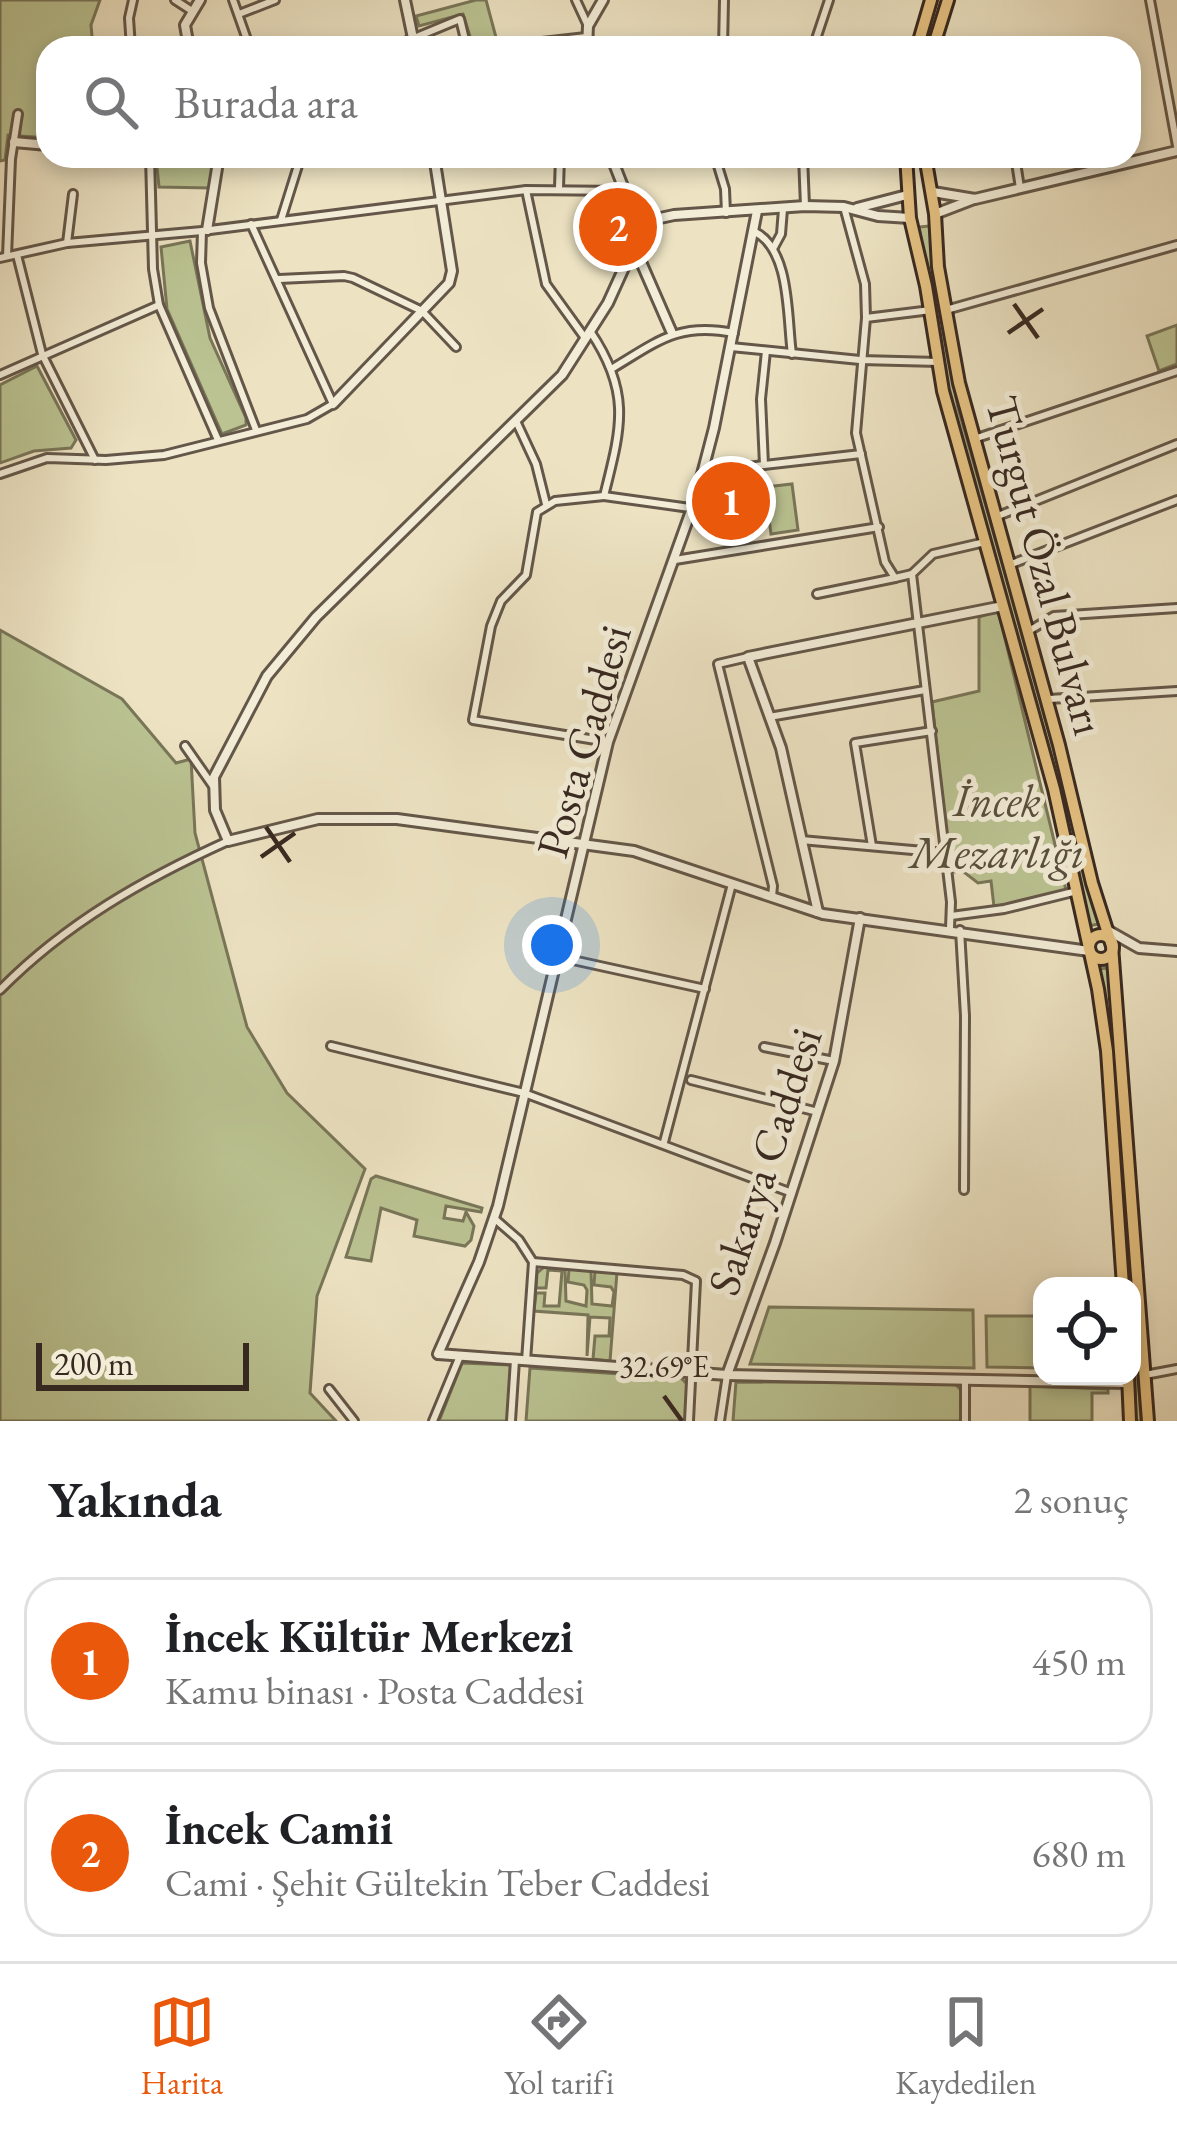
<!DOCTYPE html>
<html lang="tr">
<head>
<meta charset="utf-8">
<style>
	body { margin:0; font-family:"EB Garamond",serif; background:#f6f6f6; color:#202124 }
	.controls { position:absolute; right:36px; bottom:36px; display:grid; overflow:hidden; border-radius:24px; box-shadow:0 6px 18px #0003 }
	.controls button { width:108px; height:108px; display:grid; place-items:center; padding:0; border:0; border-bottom:3px solid #e0e0e0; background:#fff; color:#202124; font:60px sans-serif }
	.scale { position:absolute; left:36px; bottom:30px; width:213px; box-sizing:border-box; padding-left:12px; border:6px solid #372820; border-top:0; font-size:33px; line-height:42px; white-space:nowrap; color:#372820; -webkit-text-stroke:9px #f3edd8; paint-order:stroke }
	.you { position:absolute; left:552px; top:945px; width:42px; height:42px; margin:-30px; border:9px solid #fff; border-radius:50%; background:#1a73e8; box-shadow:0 0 0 18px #1a73e833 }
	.badge { display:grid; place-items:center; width:78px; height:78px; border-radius:50%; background:#ea580c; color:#fff; font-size:39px; font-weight:700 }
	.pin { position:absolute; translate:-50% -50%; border:6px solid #fff; box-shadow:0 3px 12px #0006 }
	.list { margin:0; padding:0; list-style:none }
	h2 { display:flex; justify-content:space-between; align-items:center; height:156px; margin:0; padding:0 48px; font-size:51px }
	h2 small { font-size:39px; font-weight:400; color:#757577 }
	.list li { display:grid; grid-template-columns:78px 1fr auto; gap:36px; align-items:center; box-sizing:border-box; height:168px; margin:0 24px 24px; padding:0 24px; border:3px solid #e0e0e0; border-radius:36px }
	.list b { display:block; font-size:45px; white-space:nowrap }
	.list p { margin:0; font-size:39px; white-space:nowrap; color:#757577 }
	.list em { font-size:39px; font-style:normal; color:#757577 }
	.icon { flex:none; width:66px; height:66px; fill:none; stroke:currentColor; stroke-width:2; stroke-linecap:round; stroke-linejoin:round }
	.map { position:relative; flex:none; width:1177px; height:1421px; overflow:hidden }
	.search { position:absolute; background:#fff; box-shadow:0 6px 18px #0003; left:36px; right:36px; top:36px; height:132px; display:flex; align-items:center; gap:30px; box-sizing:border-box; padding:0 42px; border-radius:36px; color:#757577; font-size:45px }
	.sheet { height:540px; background:#fff }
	nav { display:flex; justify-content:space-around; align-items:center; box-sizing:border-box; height:168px; border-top:3px solid #e0e0e0; background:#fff; font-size:33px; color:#757577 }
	nav a { display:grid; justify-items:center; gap:6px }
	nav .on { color:#ea580c }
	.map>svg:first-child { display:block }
</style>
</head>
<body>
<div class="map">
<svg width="1177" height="1421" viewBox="0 0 1177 1421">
	<rect width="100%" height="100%" fill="#ede3c3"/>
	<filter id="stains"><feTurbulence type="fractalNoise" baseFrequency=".00167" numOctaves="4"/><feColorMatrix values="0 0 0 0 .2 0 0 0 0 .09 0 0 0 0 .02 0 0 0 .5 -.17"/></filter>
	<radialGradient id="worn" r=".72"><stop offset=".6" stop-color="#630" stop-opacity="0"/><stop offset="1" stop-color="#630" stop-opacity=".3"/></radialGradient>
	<g fill="#bbc392" stroke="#797659" stroke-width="3">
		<polygon points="0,0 100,0 91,25 93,48 48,48 48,138 8,135 5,160 0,161"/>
		<polygon points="476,0 486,0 497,41 473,46 463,14 419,26 416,16"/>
		<polygon points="215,156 211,188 159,187 156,157"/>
		<polygon points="615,206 634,218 636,229 627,241 614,249 608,238 601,241 593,226 602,210"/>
		<polygon points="930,226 934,277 958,408 1057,756 1099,924 1088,926 1058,780 949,393 919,227"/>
		<polygon points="190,241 210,338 246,418 246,425 222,434 167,309 161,247"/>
		<polygon points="1177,325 1177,364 1159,371 1147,336"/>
		<polygon points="37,366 76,440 71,448 34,451 0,463 0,385"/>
		<polygon points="792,484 798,530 771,534 765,487"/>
		<polygon points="998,610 1066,890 994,907 991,881 978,883 960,869 955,872 950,869 932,702 979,691 979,617"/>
		<polygon points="0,630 122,699 176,763 191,759 195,833 247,1027 287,1093 365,1169 317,1296 310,1393 336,1421 0,1421"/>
		<polygon points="1109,968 1141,1421 1136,1421 1132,1286 1127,1286 1111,1042 1106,998 1097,969"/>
		<polygon points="376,1176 482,1208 481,1212 446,1206 444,1218 463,1221 466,1212 474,1226 471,1240 465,1246 414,1236 417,1220 381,1208 371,1261 346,1257 371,1179"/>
		<polygon points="544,1267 565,1269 566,1301 586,1306 587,1290 584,1285 568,1282 569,1269 591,1270 592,1304 612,1306 614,1292 611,1287 594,1285 595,1270 617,1272 610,1361 593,1359 595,1336 609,1336 610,1318 590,1317 587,1356 588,1315 534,1311 536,1293 545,1293 544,1306 559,1306 562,1271 548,1270 546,1288 536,1288 537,1273"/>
		<polygon points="769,1307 973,1310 974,1368 750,1364"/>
		<polygon points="986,1316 1042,1316 1042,1368 987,1367"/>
		<polygon points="462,1363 513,1365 508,1421 439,1421"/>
		<polygon points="530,1368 681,1378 689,1386 686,1421 526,1421"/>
		<polygon points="736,1382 954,1383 961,1390 961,1421 733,1421"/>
		<polygon points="1030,1386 1108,1389 1108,1393 1092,1393 1092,1421 1030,1421"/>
	</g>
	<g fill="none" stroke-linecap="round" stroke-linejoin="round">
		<g stroke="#645749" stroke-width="12">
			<g id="minor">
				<polyline points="175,0 192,11"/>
				<polyline points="233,0 250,48"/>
				<polyline points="576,0 588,26"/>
				<polyline points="1150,0 1177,146"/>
				<polyline points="239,14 275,0"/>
				<polyline points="131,48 129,18 133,0"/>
				<polyline points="390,48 460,19 467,48"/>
				<polyline points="488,48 586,37"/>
				<polyline points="723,48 724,0"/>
				<polyline points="813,48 829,0"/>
				<polyline points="150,156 153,269 159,305 218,440"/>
				<polyline points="715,156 725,189 726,213"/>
				<polyline points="803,156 805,206"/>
				<polyline points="1015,156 1020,188"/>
				<polyline points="559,188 560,156"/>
				<polyline points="526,190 546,284 585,338"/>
				<polyline points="594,193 587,211 597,258 604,261 630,252"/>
				<polyline points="844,207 865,284 866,318"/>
				<polyline points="281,220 301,156"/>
				<polyline points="202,231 201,263 209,308 256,430"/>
				<path d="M 755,232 C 791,250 787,319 792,354"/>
				<polyline points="67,243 73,194"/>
				<polyline points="774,247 781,234 783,209"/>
				<polyline points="17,255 42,354 95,460"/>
				<polyline points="7,256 11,159 18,114"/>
				<polyline points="0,258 67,243 202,231 526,190 625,191"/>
				<polyline points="279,279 344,276 353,278 422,311 456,347"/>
				<polyline points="946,310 1177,245"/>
				<path d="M 590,331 C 632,393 621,428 604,496 L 555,501 L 537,512 L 526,575 L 501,601 L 491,626 L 473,720 L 608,742"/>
				<polyline points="731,347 860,360 939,362"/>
				<path d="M 613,368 C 658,341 679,322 734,333"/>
				<polyline points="0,375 159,305"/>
				<polyline points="516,421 536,464 546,504"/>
				<polyline points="977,438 1177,371"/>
				<polyline points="764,465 761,399 766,351"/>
				<polyline points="703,472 861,454"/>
				<polyline points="0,474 47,458 106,460 164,455 307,419 333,404 251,224"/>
				<polyline points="604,496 690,508"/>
				<polyline points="998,516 1177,444"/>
				<polyline points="675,560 879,527"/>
				<polyline points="1009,565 1177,500"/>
				<polyline points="912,574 895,578 885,562 856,433 866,318 931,310"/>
				<polyline points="817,594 895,578"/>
				<polyline points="1027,632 1054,616 1177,608"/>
				<polyline points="748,657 718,664 773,886 772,897"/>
				<polyline points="1049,699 1177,691"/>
				<polyline points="769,717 925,690"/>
				<polyline points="185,746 213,786"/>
				<polyline points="801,840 946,853"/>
				<polyline points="872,846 855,743 932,731"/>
				<polyline points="951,916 1004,909 1077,891"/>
				<polyline points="950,928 951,902 912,574 933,554 985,542"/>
				<polyline points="960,930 965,1016 964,1190"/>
				<polyline points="559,957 705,989"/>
				<path d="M 0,990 C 66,923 144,879 228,841"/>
				<polyline points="331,1046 524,1093 792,1193"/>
				<polyline points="764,1047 834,1061"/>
				<polyline points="691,1080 818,1112"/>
				<polyline points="664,1142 732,884"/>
				<polyline points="495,1219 519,1240 533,1262 526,1361"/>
				<polyline points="533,1262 683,1275 696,1281 689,1421"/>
				<polyline points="1145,1375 1177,1369"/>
				<polyline points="329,1389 354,1421"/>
				<polyline points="433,1421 460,1356"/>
				<polyline points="511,1421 515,1360"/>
				<polyline points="720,1421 727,1375"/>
				<polyline points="965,1421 965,1381"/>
			</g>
		</g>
		<g stroke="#645749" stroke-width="14">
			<g id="tertiary">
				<polyline points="405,0 415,48"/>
				<polyline points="189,48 185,25 200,0"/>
				<polyline points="587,48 588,26 603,0"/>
				<polyline points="14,142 48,145"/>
				<polyline points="611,156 627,197 651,220"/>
				<polyline points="933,192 975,199 1177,151"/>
				<polyline points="857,208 907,195"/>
				<polyline points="757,211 714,428 696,497 608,742 498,1206 479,1262 438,1354 727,1375 1128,1383"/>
				<polyline points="935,214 974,199"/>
				<polyline points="910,218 878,216 844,207 805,206 674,215 651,220 642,228 608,303 562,375 316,617 267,676 214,777 215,810 228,841 318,819 397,819 634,851 823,914 1089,951"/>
				<polyline points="207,230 219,156"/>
				<polyline points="634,246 672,333"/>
				<polyline points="333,404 449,283 452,271 434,156"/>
				<polyline points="818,912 781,748 748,657 1003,606"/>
				<polyline points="1109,931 1139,948 1177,951"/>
				<polyline points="727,1375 775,1243 834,1061 860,918"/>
			</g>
		</g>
		<g stroke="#372820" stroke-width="16">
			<g id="primary">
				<polyline points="917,48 931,0"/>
				<polyline points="933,48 948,0"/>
				<polyline points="906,156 910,218 926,286 943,391 1054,789 1098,989 1107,1051 1123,1286"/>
				<polyline points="925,156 935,214 938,267 959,383 1059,745 1092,883 1112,946 1148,1421"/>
				<circle cx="1101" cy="947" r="12"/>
				<polyline points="1128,1376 1130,1421"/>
			</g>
		</g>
		<use href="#minor" stroke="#f3edd8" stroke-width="6"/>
		<use href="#tertiary" stroke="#f3edd8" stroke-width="8"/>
		<use href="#primary" stroke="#e6c282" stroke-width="10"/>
	</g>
	<path fill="none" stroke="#372820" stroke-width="4.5" d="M 1014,304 L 1038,338M 1008,333 L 1043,309M 266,827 L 290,862M 261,857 L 295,833M 664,1396 L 682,1421"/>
	<g text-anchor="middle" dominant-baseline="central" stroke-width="10" stroke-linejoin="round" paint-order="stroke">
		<g font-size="45" fill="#372820" stroke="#f3edd8">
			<text transform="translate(1046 565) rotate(75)">Turgut Özal Bulvarı</text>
			<text transform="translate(583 741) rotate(-74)">Posta Caddesi</text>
			<text transform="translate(764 1161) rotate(-72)">Sakarya Caddesi</text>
		</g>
		<g font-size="45" font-style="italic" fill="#584f3c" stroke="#f3edd8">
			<text x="997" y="800">İncek<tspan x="997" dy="52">Mezarlığı</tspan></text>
		</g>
	</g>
	<g font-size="30" text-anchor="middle" fill="#372820" stroke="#f3edd8" stroke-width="10" stroke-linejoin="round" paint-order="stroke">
		<text x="664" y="1377">32.69°E</text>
	</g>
	<rect width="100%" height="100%" filter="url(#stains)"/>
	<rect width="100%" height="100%" fill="url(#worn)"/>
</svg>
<div class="controls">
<button><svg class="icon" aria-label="locate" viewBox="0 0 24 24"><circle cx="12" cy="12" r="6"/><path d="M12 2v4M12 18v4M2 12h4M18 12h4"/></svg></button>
</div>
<div class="scale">200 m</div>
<div class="you"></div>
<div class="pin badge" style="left:731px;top:501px">1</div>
<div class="pin badge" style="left:618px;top:227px">2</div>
<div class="search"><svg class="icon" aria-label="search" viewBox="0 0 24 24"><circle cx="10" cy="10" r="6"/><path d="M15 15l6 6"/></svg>Burada ara</div>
</div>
<section class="sheet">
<h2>Yakında<small>2 sonuç</small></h2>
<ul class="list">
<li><span class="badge">1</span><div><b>İncek Kültür Merkezi</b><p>Kamu binası · Posta Caddesi</p></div><em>450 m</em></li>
<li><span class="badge">2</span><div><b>İncek Camii</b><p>Cami · Şehit Gültekin Teber Caddesi</p></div><em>680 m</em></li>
</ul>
</section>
<nav>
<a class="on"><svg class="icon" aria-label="map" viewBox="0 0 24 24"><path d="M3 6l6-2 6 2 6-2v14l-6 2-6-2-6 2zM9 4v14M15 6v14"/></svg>Harita</a>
<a><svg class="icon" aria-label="directions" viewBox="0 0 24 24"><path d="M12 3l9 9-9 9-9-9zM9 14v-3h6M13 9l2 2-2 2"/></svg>Yol tarifi</a>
<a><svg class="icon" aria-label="saved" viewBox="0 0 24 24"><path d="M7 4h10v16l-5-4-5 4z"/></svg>Kaydedilen</a>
</nav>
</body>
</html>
